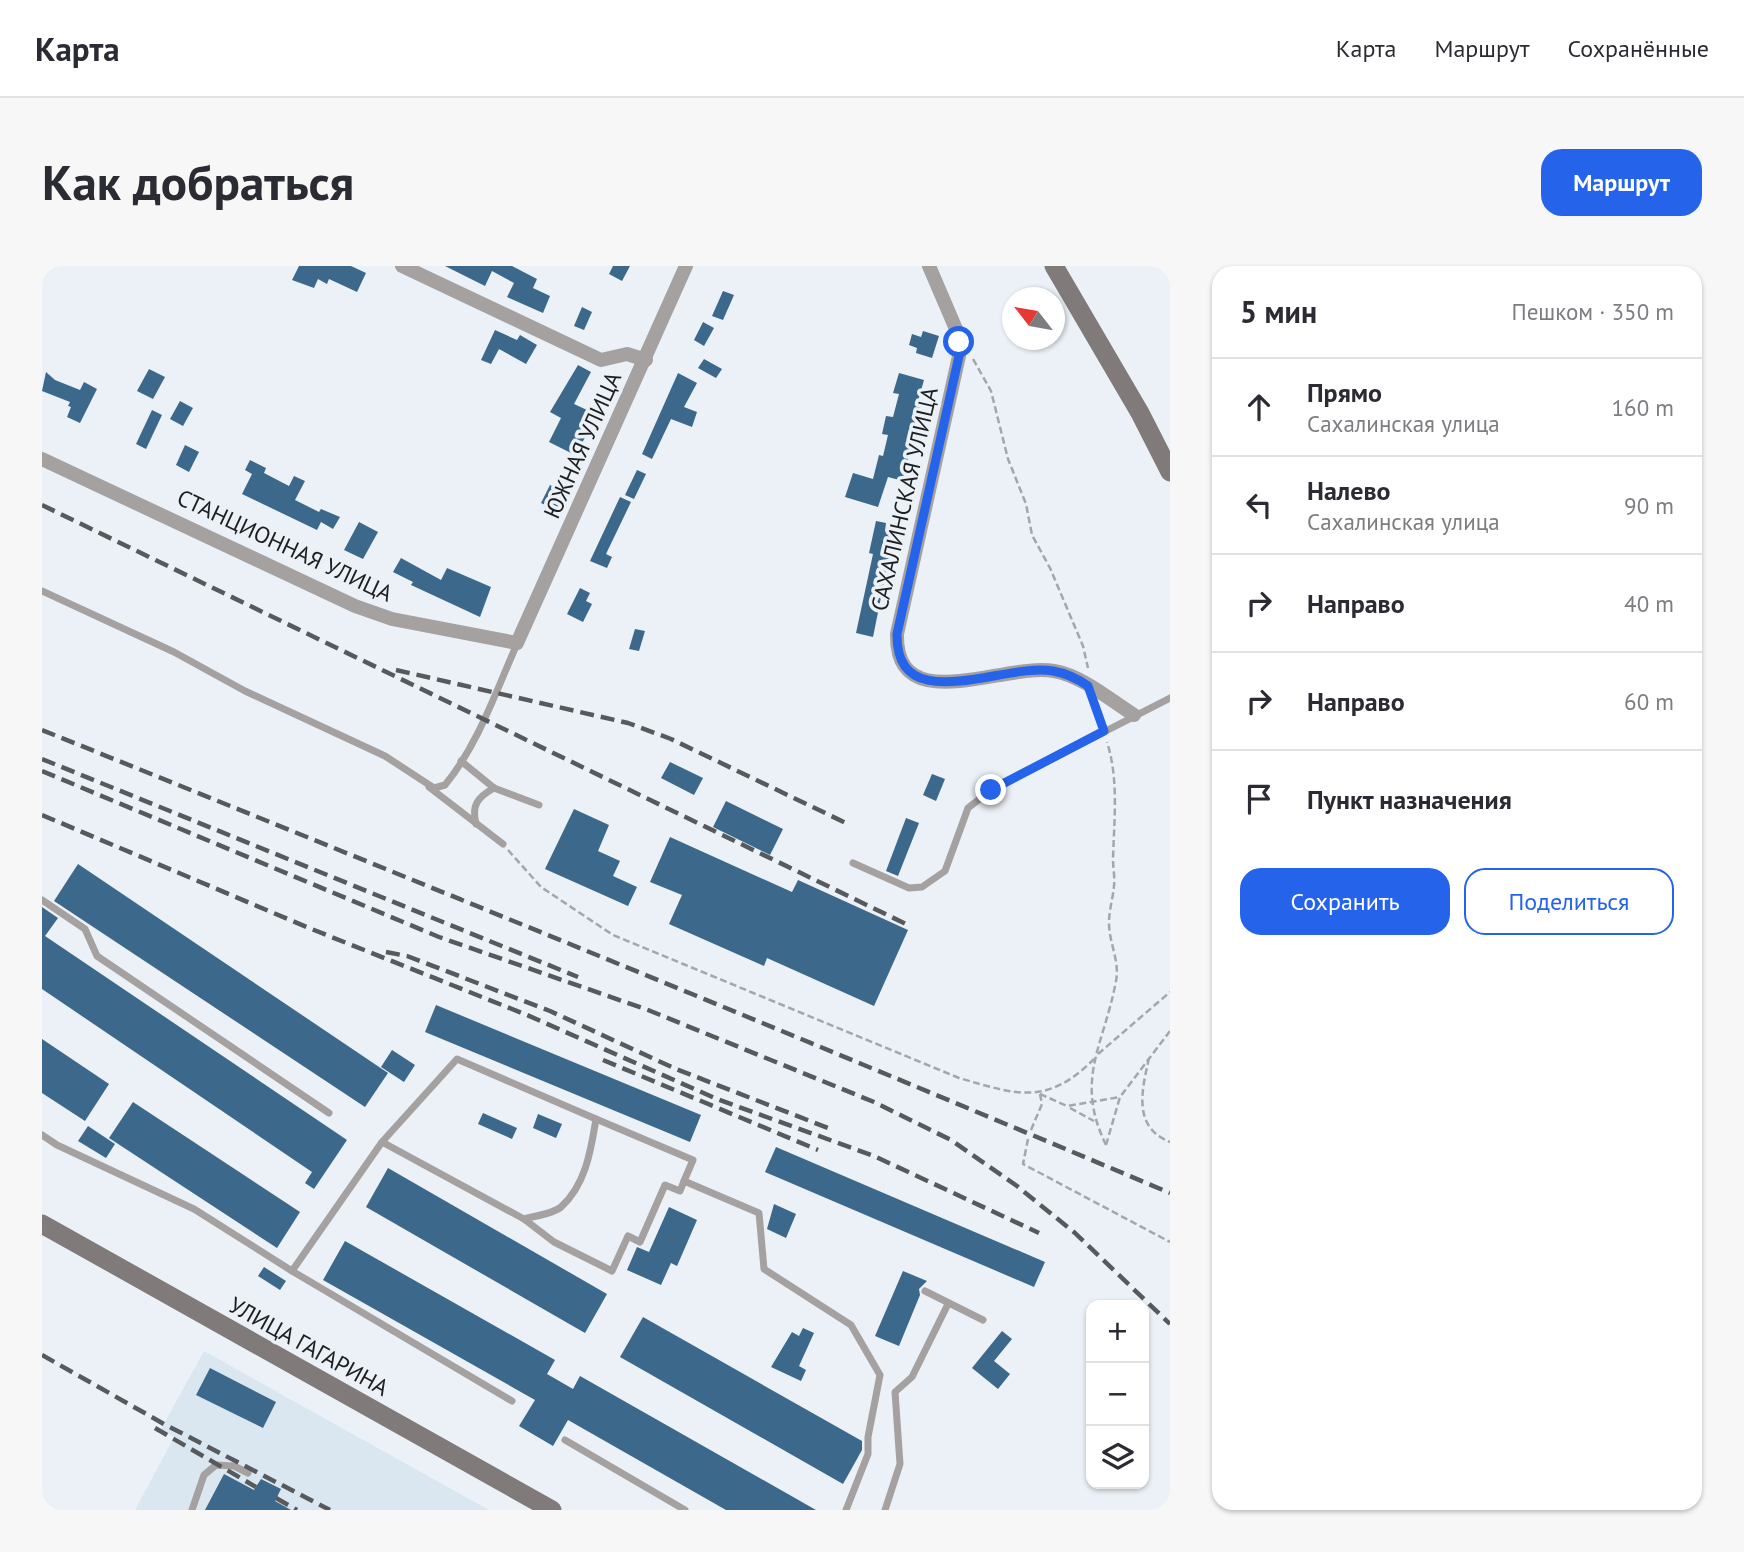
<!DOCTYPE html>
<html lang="ru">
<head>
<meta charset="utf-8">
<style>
	body { margin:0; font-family:"PT Sans",sans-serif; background:#f7f7f7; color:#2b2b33 }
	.controls { position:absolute; right:21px; bottom:21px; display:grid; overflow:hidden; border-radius:14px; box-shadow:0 2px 5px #0004 }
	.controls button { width:63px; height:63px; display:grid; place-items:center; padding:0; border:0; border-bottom:2px solid #e1e1e2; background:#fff; color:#2b2b33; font:35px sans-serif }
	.compass { position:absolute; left:960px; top:21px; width:63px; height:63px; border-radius:50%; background:#fff; box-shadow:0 2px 5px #0004; rotate:301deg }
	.stop { position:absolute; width:21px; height:21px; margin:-16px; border:5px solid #2563eb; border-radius:50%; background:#fff }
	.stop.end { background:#2563eb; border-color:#fff; box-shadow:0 2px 7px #0008 }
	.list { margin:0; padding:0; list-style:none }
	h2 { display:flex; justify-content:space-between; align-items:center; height:91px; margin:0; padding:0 28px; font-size:30px }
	h2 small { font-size:23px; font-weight:400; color:#7c7c81 }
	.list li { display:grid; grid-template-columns:46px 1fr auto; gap:21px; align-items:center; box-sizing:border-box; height:98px; padding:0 28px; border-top:2px solid #e1e1e2 }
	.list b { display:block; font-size:26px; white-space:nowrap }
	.list p { margin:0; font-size:23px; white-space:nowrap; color:#7c7c81 }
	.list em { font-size:23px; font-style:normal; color:#7c7c81 }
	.actions { display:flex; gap:14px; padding:21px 28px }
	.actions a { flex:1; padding:16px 0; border:2px solid #2563eb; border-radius:21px; text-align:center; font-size:24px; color:#2563eb }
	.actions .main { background:#2563eb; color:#fff }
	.icon { flex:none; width:38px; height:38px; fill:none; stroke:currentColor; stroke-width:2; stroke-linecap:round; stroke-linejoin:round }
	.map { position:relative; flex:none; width:1128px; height:1244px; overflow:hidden; border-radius:21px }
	header { display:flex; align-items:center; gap:42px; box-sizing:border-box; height:98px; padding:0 35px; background:#fff; border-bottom:2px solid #e1e1e2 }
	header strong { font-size:33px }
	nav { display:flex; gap:38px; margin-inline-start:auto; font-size:24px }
	.intro { display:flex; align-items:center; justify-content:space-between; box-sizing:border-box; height:168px; padding:0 42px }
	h1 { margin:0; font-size:49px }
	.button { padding:18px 32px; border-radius:21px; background:#2563eb; color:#fff; font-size:24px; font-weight:700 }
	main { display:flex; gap:42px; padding:0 42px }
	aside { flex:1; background:#fff; border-radius:21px; box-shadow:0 2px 5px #0004 }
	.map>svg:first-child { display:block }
</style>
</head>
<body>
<header>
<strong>Карта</strong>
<nav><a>Карта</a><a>Маршрут</a><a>Сохранённые</a></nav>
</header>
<div class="intro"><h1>Как добраться</h1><a class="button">Маршрут</a></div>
<main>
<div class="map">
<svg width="1128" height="1244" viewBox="0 0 1128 1244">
	<rect width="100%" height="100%" fill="#ebf1f6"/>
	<polygon fill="#dae7f1" points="162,1085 447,1244 93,1244 132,1171 119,1163"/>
	<g fill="#3b688b">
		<polygon points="257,0 309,0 324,7 315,26 287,13 285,18 276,13 272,22 250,14"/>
		<polygon points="403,0 470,0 495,13 491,22 508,30 501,47 465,31 472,17 450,5 443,20"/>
		<polygon points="571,0 588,0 580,15 567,8"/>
		<polygon points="681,25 692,29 681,54 670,50"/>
		<polygon points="540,41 550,46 542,64 532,60"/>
		<polygon points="661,56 672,62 662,80 652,74"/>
		<polygon points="453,64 475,74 478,69 495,79 484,98 457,83 449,98 439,94"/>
		<polygon points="881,65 897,70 890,92 874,87 875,82 867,79 870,68 879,71"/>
		<polygon points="662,93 680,103 674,112 656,102"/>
		<polygon points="536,99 549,106 532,138 556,149 533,189 507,176 519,152 508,146"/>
		<polygon points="107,103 123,111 111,133 95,125"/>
		<polygon points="4,106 13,114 38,124 42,116 55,123 38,157 25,151 29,141 26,140 28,136 0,125"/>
		<polygon points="636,107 655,117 642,141 655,146 650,161 629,153 610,193 600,188"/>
		<polygon points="857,107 882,114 875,139 878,140 861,215 846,211 836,241 803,231 811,207 831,213 837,189 841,190 846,169 840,168 844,150 851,151 857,128 851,127"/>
		<polygon points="138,135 151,142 141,160 128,153"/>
		<polygon points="110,144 120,149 104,183 94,178"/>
		<polygon points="143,179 157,186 147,206 134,199"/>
		<polygon points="208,194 224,202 222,207 247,220 252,210 263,215 253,234 277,246 279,243 298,251 291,263 279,256 275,264 200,228 210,208 203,204"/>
		<polygon points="595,204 604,208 592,233 583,229"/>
		<polygon points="508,219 523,226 514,244 499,237"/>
		<polygon points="578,231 589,236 564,288 570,291 565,302 548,295"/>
		<polygon points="834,255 844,257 843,265 852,267 831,371 814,367 831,288 827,287"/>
		<polygon points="317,256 336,266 321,293 302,284"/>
		<polygon points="359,292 399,314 405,302 449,321 438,351 369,319 371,316 351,306"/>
		<polygon points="538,322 548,327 544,335 550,338 541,356 525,348"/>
		<polygon points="593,363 603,365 597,385 587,383"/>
		<polygon points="628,496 661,512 652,529 619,512"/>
		<polygon points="890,508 903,513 894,535 881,529"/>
		<polygon points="684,535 741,563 728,589 671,561"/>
		<polygon points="532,543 567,559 556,585 578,595 571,610 595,621 586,640 503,603"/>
		<polygon points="864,552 877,557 856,610 844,605"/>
		<polygon points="628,571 750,626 756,614 866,664 832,740 725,692 722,700 627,658 640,629 608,616"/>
		<polygon points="36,598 346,807 323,841 12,635"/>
		<polygon points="0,641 16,652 3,670 305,874 272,923 263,917 270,906 0,723"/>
		<polygon points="394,739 659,849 648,876 383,766"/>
		<polygon points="0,773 67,818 43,855 0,827"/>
		<polygon points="350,784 373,799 362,816 339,801"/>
		<polygon points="91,836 258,946 235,982 67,872"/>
		<polygon points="441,847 475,862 470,873 436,858"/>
		<polygon points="496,848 520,858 514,872 491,862"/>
		<polygon points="46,860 73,878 64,892 36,875"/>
		<polygon points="734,881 1003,996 992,1021 723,906"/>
		<polygon points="346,902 565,1028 543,1067 324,941"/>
		<polygon points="732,938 754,948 744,972 725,963"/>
		<polygon points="627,941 655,954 635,1000 629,997 619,1019 585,1004 595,981 607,986"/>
		<polygon points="303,975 513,1094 505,1108 531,1123 538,1110 774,1244 684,1244 526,1154 511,1180 477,1160 493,1134 281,1014"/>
		<polygon points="222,1001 244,1015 238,1024 216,1010"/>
		<polygon points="861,1005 885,1015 877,1023 878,1029 857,1080 833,1070"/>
		<polygon points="601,1051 820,1175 820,1184 801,1218 578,1091"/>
		<polygon points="761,1062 772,1067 757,1100 764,1104 759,1115 729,1101 750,1066 757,1070"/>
		<polygon points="960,1065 970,1073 952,1095 968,1108 956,1123 930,1102"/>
		<polygon points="168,1102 234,1136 221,1162 154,1129"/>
		<polygon points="182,1208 212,1224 219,1213 239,1223 233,1235 249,1244 163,1244"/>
	</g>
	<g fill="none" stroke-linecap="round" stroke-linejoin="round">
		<g stroke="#a3a7ab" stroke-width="2.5" stroke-dasharray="7 3.5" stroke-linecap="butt">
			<polyline points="931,93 949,125 966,193 984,238 990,269 1008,302 1041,380 1046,402"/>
			<polyline points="1052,440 1058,456"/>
			<path d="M 466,584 L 499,621 L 571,669 L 917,812 C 976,829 1005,840 1052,793"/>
			<polyline points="1056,788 1128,726"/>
			<path d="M 1107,792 C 1100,824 1090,861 1128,876"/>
			<polyline points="998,828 1025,840 1078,831"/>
			<polyline points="1028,842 1052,855"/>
			<polyline points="989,864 1000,838 998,828"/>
			<polyline points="986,873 981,898 1128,976"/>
			<path d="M 1064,879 C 1032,813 1062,780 1074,715 C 1078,695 1067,677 1067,657 C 1067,644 1071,632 1072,620 C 1073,611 1071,602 1071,593 C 1072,554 1077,514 1065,476"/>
			<polyline points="1064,879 1078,831 1128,765"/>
		</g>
		<g stroke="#a4a1a0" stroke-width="7">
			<path d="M 0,325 L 132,386 L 203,425 L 343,490 L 392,522 L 403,519 C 436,479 454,425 475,378"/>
			<polyline points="419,495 452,522 497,539"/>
			<polyline points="387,521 461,578"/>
			<path d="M 434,558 C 429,539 436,531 452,522"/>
			<polyline points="811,597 867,622 880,621 903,605 926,542 949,524 1128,432"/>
			<polyline points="0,634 43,663 55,690 287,847"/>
			<polyline points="0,869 15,879 152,943 250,1005 340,876 482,953 512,976 570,1005 586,970 598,976 623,919 638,925 642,915"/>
			<polyline points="340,876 415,793 554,853"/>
			<path d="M 482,953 C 492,950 511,948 519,941 C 544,919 549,883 554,853 L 651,894 L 642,915 L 717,947 L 722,1003 L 809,1059 L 838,1109 L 826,1171 L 826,1188 L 804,1244"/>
			<polyline points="250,1005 470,1135"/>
			<polyline points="883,1025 941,1054"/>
			<polyline points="523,1174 643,1244"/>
			<polyline points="150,1244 162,1209 174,1199 192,1200 206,1207"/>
			<polyline points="843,1244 858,1198 853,1126 870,1111 906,1038"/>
		</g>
		<g stroke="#a4a1a0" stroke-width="14">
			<polyline points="360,0 559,94 585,88 604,94"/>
			<path d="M 887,0 L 914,63 L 917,90 L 855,368 C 853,454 963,396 1012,405 C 1041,410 1068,434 1092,449"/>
			<polyline points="0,193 313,340 350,353 475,377 644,0"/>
		</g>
		<g stroke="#807a7a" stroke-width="19">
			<polyline points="1012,0 1098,147 1128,206"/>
			<polyline points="0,958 510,1244"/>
		</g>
		<g stroke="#575a5d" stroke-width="4.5" stroke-dasharray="14 7" stroke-linecap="butt">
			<polyline points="0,239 866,659"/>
			<polyline points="354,404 586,457 629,473 806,558"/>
			<path d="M 0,464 C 377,616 754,769 1128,927"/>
			<polyline points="0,493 536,711"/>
			<polyline points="0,505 397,671 606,744 832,836 909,874 975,920 1033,967 1128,1058"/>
			<polyline points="0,549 267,662 485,749 675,833 832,890 997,967"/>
			<polyline points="344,686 365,690 508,745 634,803 786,862"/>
			<polyline points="561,794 776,884"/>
			<polyline points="0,1089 122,1158 288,1244"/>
			<polyline points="113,1162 214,1221"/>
			<polyline points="234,1232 255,1244"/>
		</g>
	</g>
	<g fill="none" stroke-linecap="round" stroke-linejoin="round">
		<path stroke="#2563eb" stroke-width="9" d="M 917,76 L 917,90 L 855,368 C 854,454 962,396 1011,405 C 1023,407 1036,413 1046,420 L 1062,465 L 949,524"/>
	</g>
	<g text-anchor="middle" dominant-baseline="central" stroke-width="7" stroke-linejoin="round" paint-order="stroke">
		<g font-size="23" fill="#1c1e20" stroke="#ebf1f6">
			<text transform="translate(540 179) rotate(-66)">ЮЖНАЯ УЛИЦА</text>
			<text transform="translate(862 233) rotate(-77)">САХАЛИНСКАЯ УЛИЦА</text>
			<text transform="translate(243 279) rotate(25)">СТАНЦИОННАЯ УЛИЦА</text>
			<text transform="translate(267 1080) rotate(29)">УЛИЦА ГАГАРИНА</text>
		</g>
	</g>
</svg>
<div class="controls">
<button>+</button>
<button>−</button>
<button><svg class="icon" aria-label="layers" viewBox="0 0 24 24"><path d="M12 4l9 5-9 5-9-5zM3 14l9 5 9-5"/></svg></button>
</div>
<svg class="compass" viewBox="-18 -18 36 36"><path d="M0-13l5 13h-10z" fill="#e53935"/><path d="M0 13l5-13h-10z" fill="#7c7c81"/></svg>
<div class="stop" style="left:917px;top:76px"></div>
<div class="stop end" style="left:949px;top:524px"></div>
</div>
<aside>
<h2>5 мин<small>Пешком · 350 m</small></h2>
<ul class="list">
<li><svg class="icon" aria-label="ahead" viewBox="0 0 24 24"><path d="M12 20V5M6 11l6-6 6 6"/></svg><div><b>Прямо</b><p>Сахалинская улица</p></div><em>160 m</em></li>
<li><svg class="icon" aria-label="left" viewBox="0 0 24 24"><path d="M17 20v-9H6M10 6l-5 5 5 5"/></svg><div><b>Налево</b><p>Сахалинская улица</p></div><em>90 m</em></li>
<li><svg class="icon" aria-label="right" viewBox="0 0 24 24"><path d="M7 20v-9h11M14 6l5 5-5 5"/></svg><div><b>Направо</b></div><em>40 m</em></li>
<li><svg class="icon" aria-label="right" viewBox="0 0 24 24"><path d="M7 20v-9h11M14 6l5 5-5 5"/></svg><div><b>Направо</b></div><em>60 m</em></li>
<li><svg class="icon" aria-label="arrive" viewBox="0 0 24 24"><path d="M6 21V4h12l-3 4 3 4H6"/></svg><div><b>Пункт назначения</b></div></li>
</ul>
<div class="actions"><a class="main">Сохранить</a><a>Поделиться</a></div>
</aside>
</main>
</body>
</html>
